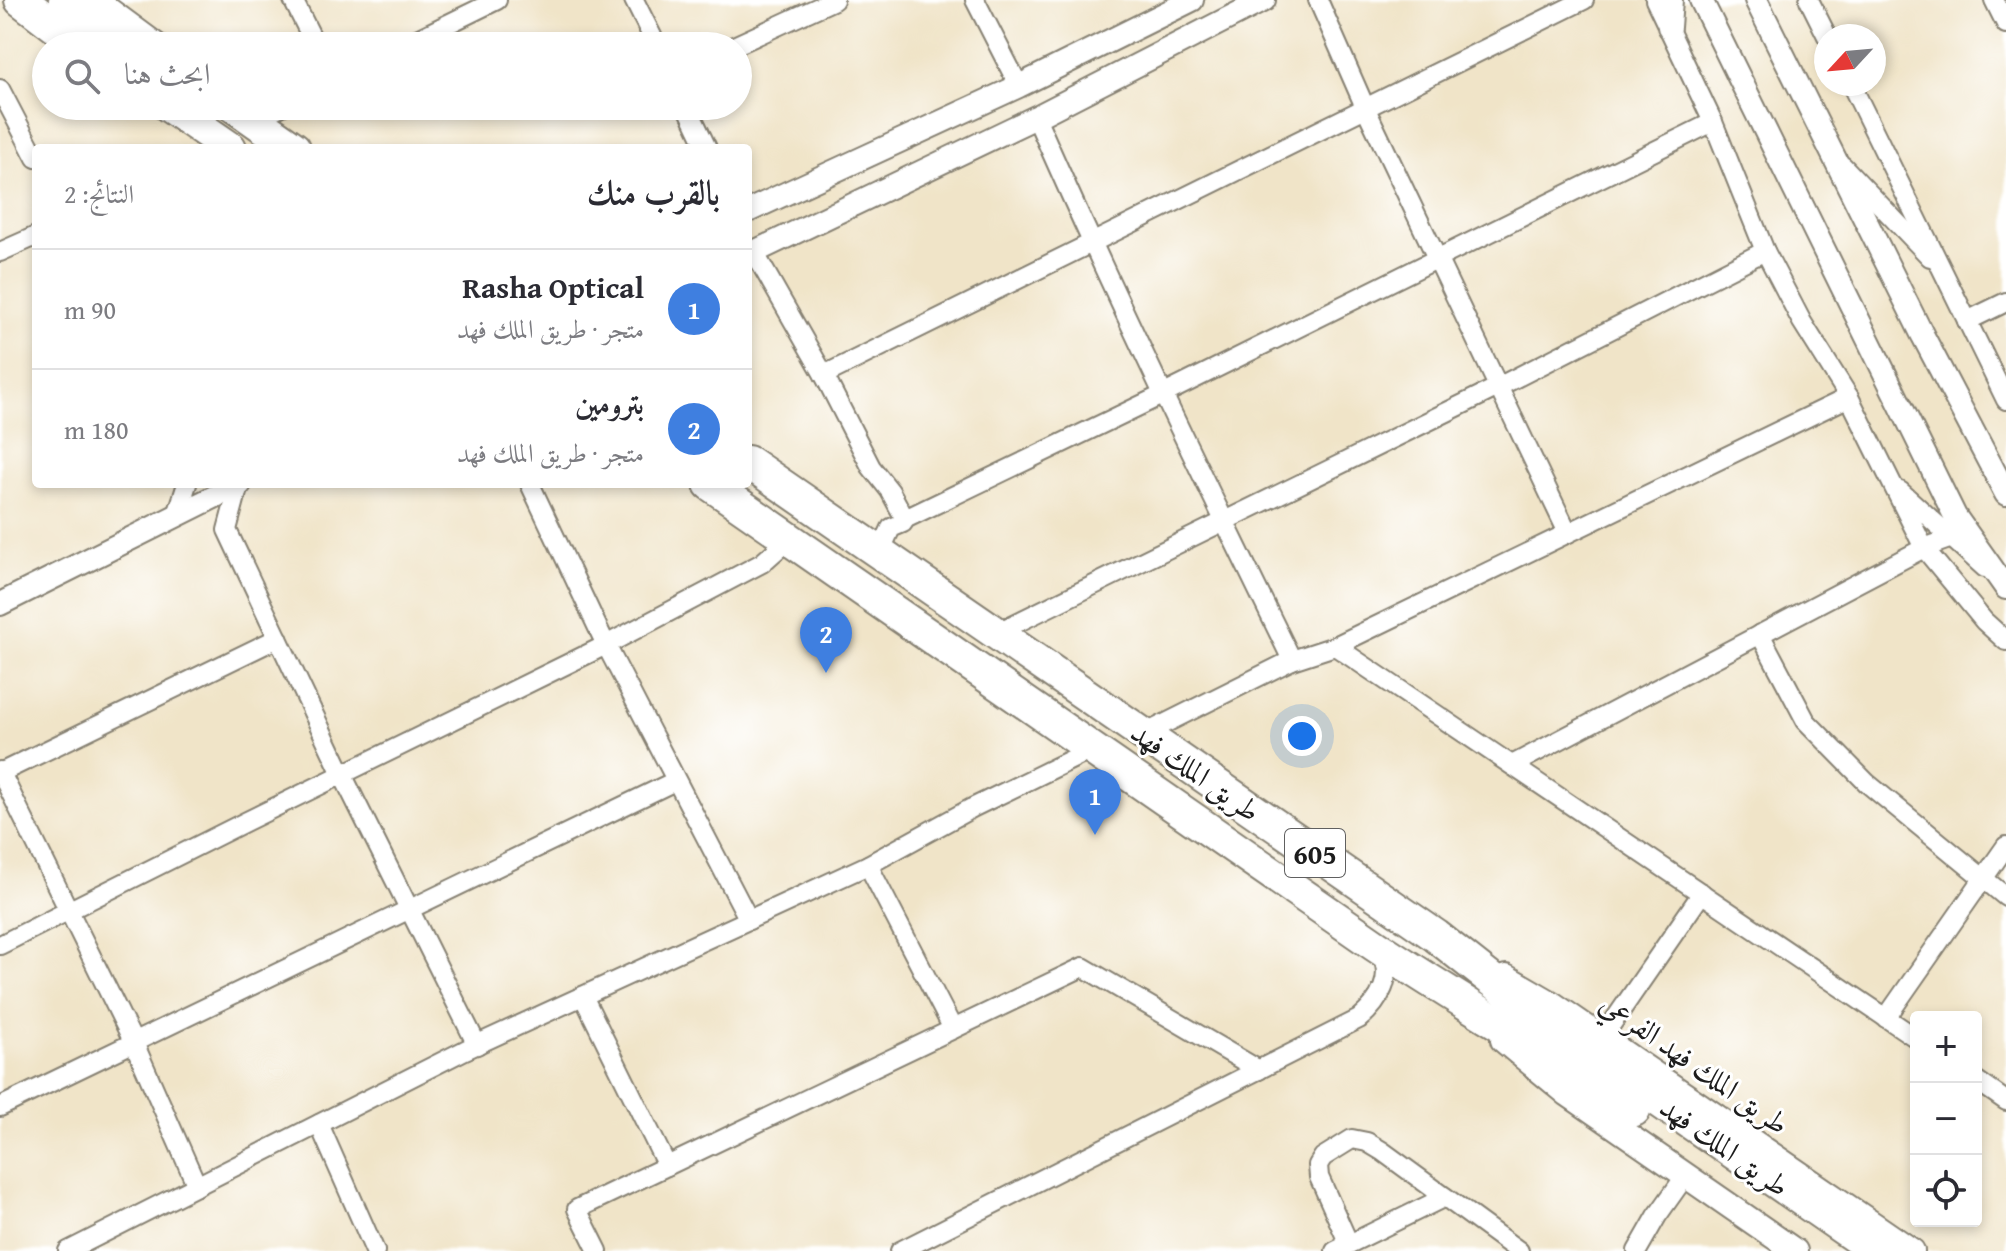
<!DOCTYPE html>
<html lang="ar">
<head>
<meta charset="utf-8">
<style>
	body { margin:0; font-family:"Gentium Book Plus",Amiri,serif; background:#f7f7f7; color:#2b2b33; direction:rtl }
	.controls { position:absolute; right:24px; bottom:24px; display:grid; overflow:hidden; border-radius:8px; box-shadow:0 4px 12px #0003 }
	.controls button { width:72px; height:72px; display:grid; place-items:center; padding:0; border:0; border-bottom:2px solid #e1e1e2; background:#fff; color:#2b2b33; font:40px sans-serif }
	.compass { position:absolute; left:1814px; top:24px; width:72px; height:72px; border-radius:50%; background:#fff; box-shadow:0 4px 12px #0003; rotate:244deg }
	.you { position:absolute; left:1302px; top:736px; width:28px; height:28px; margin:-20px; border:6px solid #fff; border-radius:50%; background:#1a73e8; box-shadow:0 0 0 12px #1a73e833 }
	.badge { display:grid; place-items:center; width:52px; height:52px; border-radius:50%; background:#0f766e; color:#fff; font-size:26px; font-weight:700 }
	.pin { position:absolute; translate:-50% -66px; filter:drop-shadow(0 2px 4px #0008) }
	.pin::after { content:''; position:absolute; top:42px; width:28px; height:24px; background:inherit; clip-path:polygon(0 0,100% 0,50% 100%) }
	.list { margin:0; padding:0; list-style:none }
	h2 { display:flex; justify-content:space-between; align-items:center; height:104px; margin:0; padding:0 32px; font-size:34px }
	h2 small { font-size:26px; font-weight:400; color:#7c7c81 }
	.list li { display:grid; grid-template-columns:52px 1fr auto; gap:24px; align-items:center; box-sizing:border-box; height:120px; padding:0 32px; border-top:2px solid #e1e1e2 }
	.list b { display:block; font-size:30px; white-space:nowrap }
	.list p { margin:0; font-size:26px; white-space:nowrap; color:#7c7c81 }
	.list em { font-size:26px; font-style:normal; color:#7c7c81 }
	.icon { flex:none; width:44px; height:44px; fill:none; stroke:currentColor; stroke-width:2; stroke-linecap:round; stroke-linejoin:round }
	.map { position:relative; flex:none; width:2006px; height:1251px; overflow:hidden; direction:ltr }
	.search { position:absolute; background:#fff; box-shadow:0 4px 12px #0003; left:32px; top:32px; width:720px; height:88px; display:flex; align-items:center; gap:20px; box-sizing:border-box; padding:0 28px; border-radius:44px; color:#7c7c81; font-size:30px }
	.panel { position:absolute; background:#fff; box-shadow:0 4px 12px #0003; left:32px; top:144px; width:720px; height:344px; border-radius:8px; direction:rtl }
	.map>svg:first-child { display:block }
</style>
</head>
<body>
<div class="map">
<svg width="2006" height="1251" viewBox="0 0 2006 1251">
	<rect width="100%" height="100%" fill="#fff"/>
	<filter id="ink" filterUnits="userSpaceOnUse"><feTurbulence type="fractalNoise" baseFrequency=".0125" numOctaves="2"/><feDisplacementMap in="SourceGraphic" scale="16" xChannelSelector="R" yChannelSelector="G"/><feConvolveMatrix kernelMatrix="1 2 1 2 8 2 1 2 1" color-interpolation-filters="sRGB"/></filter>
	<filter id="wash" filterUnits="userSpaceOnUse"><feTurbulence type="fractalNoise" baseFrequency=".006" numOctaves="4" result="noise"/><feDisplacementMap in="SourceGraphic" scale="32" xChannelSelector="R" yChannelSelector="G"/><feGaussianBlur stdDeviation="1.8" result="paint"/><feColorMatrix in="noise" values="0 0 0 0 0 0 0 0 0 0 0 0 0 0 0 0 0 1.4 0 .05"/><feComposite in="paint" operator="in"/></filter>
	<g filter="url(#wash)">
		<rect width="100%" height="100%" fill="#f0e4c8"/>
	</g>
	<g filter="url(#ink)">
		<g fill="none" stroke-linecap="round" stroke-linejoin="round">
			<g stroke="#868072" stroke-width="22">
				<g id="minor">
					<polyline points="293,0 316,46"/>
					<polyline points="634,0 657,46"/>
					<polyline points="975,0 1019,86"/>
					<polyline points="1318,0 1365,107 1568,533"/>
					<polyline points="1655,0 1713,122 1765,251 1802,322 1849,397 1924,548 1984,621 2006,641"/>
					<polyline points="1809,0 1827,36"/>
					<polyline points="1994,0 2006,24"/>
					<polyline points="403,46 497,0"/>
					<polyline points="734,46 834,0"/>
					<polyline points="1851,84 2006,400"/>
					<polyline points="0,89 36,158"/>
					<polyline points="687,106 707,148"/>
					<path d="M 1036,117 C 1116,300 1204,480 1292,660"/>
					<polyline points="253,120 282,106"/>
					<polyline points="1843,166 1930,257"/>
					<polyline points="0,252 36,236"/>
					<polyline points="754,252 824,375 871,467 890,491 905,519"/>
					<polyline points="1967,321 2006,302"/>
					<polyline points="824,375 1584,0"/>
					<polyline points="530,484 606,645 749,920"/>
					<polyline points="239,485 227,530 342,774 477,1045"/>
					<polyline points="1900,491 1985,568"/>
					<polyline points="177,515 187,484"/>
					<polyline points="880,552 891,528 903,523 905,519 1162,395 1713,122"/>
					<polyline points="996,633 1498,387 1765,251"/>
					<polyline points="1760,634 1806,721 1867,783 2006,897"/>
					<polyline points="1335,646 1916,1038"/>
					<polyline points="1144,734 1292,660 1335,646 1849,397"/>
					<polyline points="1512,765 1924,548 1952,538"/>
					<polyline points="0,771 134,1043 197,1186"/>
					<polyline points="0,773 278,638"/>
					<polyline points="868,865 953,1029"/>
					<polyline points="0,945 247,821 606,645 762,563 789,539"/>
					<polyline points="583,996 667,1166"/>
					<polyline points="1886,1018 2006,846"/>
					<polyline points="1602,1038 1702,893"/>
					<polyline points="1976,1080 2006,1101"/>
					<polyline points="0,1107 675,781"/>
					<polyline points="319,1124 375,1251"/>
					<polyline points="1349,1244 1319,1177 1318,1165 1323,1157 1352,1139 1367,1142 1382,1151 1519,1251"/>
					<polyline points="68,1251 465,1050 868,865 972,808 1093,749"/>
					<polyline points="598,1251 577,1209 1083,967 1259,1070"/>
					<path d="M 900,1251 L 1359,1019 C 1379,1002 1396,976 1379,951"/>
					<polyline points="1335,1251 1445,1197"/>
					<polyline points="1637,1251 1657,1216 1686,1175"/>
				</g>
			</g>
			<g stroke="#868072" stroke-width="26">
				<g id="tertiary">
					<polyline points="1701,0 1955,516 2006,588"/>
					<polyline points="1756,0 1923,336 2006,494"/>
					<polyline points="1669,27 1671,0"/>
					<polyline points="748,211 1019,86 1192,0"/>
					<polyline points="748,255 1036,117 1264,0"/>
					<polyline points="0,604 240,484"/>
				</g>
			</g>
			<g stroke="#868072" stroke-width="28">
				<g id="secondary">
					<polyline points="95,0 157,46"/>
					<polyline points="1506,977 1551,1003 1912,1251"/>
					<polyline points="1503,1040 1568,1094 1795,1251"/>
				</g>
			</g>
			<g stroke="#868072" stroke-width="36">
				<g id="motorway">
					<polyline points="21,0 81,46"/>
					<polyline points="65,0 133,46"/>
					<polyline points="169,106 230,148"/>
					<polyline points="234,106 294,148"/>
					<polyline points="748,462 1436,936 1545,1022 1876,1251"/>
					<path d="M 710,484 L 1375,945 C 1460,1002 1549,1052 1634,1110"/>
				</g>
			</g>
			<use href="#minor" stroke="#fff" stroke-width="18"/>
			<use href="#tertiary" stroke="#fff" stroke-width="22"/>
			<use href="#secondary" stroke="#fff" stroke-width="24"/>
			<use href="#motorway" stroke="#fff" stroke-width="32"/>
		</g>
	</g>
	<g text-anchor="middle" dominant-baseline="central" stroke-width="6" stroke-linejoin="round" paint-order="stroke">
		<rect fill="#fff" stroke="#606060" stroke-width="2" x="1285" y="829" width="60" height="48" rx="6"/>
		<g font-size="28" font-weight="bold" fill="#1c1c1c">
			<text x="1315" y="853">605</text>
		</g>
		<g font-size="30" fill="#1c1c1c" stroke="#fff">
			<text transform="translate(1196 771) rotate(35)">طريق الملك فهد</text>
			<text transform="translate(1695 1063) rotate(35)">طريق الملك فهد الفرعي</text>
			<text transform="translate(1725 1146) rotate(35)">طريق الملك فهد</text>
		</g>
	</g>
</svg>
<div class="controls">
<button>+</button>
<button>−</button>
<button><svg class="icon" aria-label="locate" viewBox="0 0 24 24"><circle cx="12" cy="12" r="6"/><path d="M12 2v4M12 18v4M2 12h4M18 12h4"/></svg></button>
</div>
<svg class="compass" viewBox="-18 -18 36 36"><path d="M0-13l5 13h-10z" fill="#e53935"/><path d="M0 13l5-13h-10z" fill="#7c7c81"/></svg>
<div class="you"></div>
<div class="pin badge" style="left:1095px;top:835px;background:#3f7fe0">1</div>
<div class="pin badge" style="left:826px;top:673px;background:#3f7fe0">2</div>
<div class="search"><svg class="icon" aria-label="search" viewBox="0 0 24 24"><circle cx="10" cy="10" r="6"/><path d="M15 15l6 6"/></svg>ابحث هنا</div>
<section class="panel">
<h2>بالقرب منك<small>النتائج: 2</small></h2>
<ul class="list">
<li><span class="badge" style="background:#3f7fe0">1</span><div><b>Rasha Optical</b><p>متجر · طريق الملك فهد</p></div><em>90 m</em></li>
<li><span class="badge" style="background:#3f7fe0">2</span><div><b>بترومين</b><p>متجر · طريق الملك فهد</p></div><em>180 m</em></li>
</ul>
</section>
</div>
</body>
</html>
